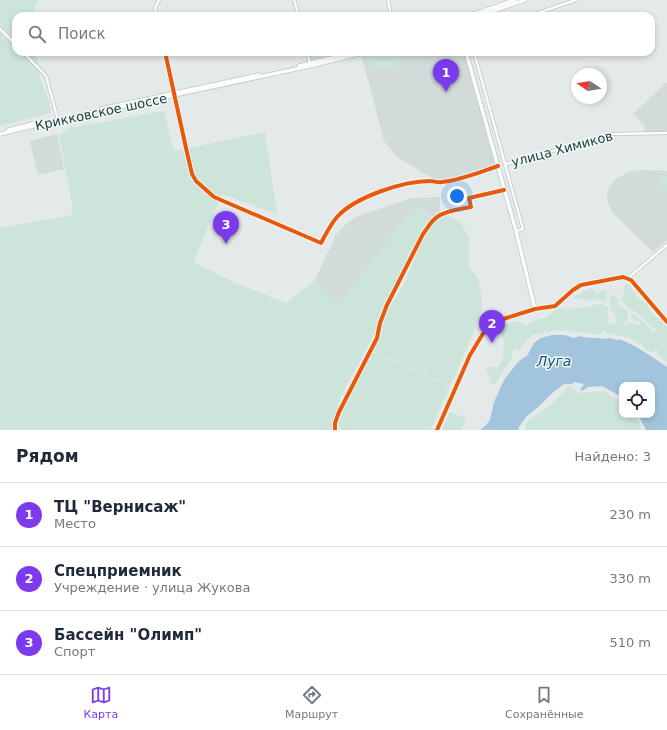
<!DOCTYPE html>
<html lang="ru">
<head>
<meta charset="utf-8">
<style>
	body { margin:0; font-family:"DejaVu Sans",sans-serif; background:#f6f6f7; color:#1f2937 }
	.controls { position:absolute; right:12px; bottom:12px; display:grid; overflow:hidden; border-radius:8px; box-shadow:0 2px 6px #0003 }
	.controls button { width:36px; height:36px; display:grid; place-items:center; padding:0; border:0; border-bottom:1px solid #e0e1e3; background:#fff; color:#1f2937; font:20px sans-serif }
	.compass { position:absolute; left:571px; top:68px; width:36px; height:36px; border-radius:50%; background:#fff; box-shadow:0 2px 6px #0003; rotate:282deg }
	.you { position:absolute; left:457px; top:196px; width:14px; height:14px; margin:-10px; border:3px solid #fff; border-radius:50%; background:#1a73e8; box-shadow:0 0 0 6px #1a73e833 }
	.badge { display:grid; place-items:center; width:26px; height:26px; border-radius:50%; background:#7c3aed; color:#fff; font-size:13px; font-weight:700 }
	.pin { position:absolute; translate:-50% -33px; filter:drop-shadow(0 1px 2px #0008) }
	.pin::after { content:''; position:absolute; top:21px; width:14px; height:12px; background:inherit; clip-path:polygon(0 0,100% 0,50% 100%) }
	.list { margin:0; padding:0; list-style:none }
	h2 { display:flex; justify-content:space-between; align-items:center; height:52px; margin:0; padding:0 16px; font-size:17px }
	h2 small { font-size:13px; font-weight:400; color:#747a83 }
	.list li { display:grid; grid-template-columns:26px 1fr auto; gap:12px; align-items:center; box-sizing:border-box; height:64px; padding:0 16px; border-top:1px solid #e0e1e3 }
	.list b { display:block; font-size:15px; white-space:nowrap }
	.list p { margin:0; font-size:13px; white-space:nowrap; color:#747a83 }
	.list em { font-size:13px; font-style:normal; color:#747a83 }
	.icon { flex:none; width:22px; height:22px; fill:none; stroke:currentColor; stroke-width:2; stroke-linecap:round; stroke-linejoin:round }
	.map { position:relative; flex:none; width:667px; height:430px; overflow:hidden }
	.search { position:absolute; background:#fff; box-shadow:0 2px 6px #0003; left:12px; right:12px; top:12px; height:44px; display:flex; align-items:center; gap:10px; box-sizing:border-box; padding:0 14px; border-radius:12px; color:#747a83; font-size:15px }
	.sheet { height:244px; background:#fff }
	nav { display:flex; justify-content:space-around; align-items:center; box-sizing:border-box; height:56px; border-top:1px solid #e0e1e3; background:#fff; font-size:11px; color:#747a83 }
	nav a { display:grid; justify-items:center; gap:2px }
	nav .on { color:#7c3aed }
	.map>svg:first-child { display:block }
</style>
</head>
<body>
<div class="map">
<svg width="667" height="430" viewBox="0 0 667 430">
	<rect width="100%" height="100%" fill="#e4eae9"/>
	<g fill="#d1dbda">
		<polygon points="366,52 466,52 498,166 440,183 397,157 384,141 361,53"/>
		<polygon points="667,82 667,133 644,133 645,126 633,114"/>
		<polygon points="57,134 64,169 38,175 30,141"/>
		<polygon points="641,170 667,171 667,240 653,252 613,213 608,202 607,196 608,191 614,180 629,172"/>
		<polygon points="440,197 440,214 434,217 415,206 338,305 315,280 336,235 345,225 357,216 412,198"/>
	</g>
	<g fill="#cce4da">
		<polygon points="0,0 38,0 32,16 16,16 16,52 36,52 40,78 49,102 51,113 0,126"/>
		<polygon points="308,52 341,52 312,60 309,58"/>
		<path d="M 378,52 L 399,52 L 401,57 L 400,63 C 388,70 381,75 371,65 C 368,63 366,62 365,58 L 366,55 Z"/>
		<polygon points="164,111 174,151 265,132 277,214 222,194 193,262 238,284 287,303 315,280 338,304 415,206 432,216 387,305 374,335 341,396 333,430 0,430 0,228 72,215 73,208 59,136 69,128"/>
		<polygon points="667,176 667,191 660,188 658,182 662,177"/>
		<path d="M 446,214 L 461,223 L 469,238 L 469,266 L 478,279 L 481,293 L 482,308 L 469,343 L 450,386 L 373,351 C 375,346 378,341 379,337 C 380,333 380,328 382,324 C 386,309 397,297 404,284 C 416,263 421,223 446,214 Z"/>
		<path d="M 629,284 L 633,292 L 641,301 L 644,301 L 651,312 L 667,326 L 667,362 L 657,355 L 658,351 L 656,349 L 652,353 L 645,349 L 641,344 L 637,343 L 629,337 L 625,338 L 623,336 L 617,336 L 614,333 C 609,336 607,333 602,330 L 602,333 L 599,335 L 574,331 L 570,332 L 568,330 L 560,331 L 556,329 L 549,332 L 545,331 L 541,334 L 531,335 L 530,338 L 525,341 L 525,343 L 522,345 L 521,350 L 515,349 L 512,353 L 513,356 L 495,384 L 492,385 L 489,382 L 492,377 L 486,372 L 486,370 L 489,366 L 497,368 C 502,363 505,355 503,349 L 505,344 L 500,330 L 503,325 L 518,321 L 526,326 L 540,318 L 544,319 L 557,309 L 564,308 L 566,311 C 573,307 578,308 586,307 C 594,306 600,301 608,307 L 608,318 L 606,323 L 610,323 L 613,325 L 617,324 L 614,313 L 609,308 L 611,304 L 609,300 L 611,295 L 614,295 L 618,299 L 617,305 L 628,311 L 627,319 L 624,325 L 630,323 L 639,325 L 641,322 L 632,320 L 633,318 L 630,315 L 633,314 L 646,324 L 645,327 L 648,326 L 651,332 L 657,331 L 657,329 C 649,326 644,318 637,313 C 632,309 626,307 622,301 L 625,285 Z"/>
		<polygon points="592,288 596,293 599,294 601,291 606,290 607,292 605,295 607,296 604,302 594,298 592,301 581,298 579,300 575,299 574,297 576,295 580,295 584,291"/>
		<polygon points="373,352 450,387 430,430 341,430 337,422"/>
		<polygon points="570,385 578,393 603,391 621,402 622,415 633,415 640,423 641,430 525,430 525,424 554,402"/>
		<polygon points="450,412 466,418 461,430 442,430"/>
	</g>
	<path fill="#a2c4dc" d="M 552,335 L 565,335 L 574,338 L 579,336 C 589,339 596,337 606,339 L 609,338 L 617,340 L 619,339 C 637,346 651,356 667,367 L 667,430 L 646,430 L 641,420 L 636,415 L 652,415 L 652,385 L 622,385 L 622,397 L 602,386 L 588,387 L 582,391 L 580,390 L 584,384 L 574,382 L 572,384 L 564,384 L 552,393 L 538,407 L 526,417 L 519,427 L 518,430 L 480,430 L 486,425 L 490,420 L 494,402 L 504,380 L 510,372 L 520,360 L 527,356 L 534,343 L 541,338 Z"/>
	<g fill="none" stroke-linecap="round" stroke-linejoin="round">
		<g stroke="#c1c7c6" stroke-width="4">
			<g id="street">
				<polyline points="294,0 299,16"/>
				<polyline points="388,0 391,16"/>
				<polyline points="157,16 155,8 159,0"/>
				<polyline points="529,16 576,0"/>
				<polyline points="0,29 16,45"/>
				<polyline points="23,52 46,76 58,120"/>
				<path d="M 165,52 L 186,148 L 192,174 L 196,181 L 214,197 L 321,243 C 326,234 330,225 337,217 C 355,197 403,181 430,181 C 434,181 438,183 442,182 C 461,180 480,172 498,166"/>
				<polyline points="307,52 310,63"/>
				<polyline points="474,52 523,229 516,231"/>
				<polyline points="506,164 613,134 667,133"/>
				<polyline points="628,278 667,245"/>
				<path d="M 335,430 L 335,423 L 339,412 L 377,338 L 380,323 L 387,305 L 423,234 C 427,229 431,221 437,217 C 446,210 461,209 471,207 L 469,198 L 504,190"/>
			</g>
		</g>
		<g stroke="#bfc7c6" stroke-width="5">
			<g id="secondary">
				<polyline points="468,16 515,0"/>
				<polyline points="478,16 525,0"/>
				<polyline points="466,52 516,231 535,309"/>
				<polyline points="299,66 356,52"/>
				<polyline points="101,109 259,75"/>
				<polyline points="8,130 40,122"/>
				<polyline points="0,134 58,120 310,66 366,52"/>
				<polyline points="437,430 470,355 484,332 490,325 497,321 535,309 555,306 573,290 581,285 623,277 631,280 667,322"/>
			</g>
		</g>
		<use href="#street" stroke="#fbfcfc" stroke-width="2.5"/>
		<use href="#secondary" stroke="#fbfcfc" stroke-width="3.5"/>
		<g stroke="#f2f9f7" stroke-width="6">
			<g id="cycleway">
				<path d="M 165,52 L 186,148 L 192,174 L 196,181 L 214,197 L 321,243 C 326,234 330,225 337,217 C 355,197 403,181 430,181 C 434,181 438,183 442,182 C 461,180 480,172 498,166"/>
				<path d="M 335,430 L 335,423 L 339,412 L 377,338 L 380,323 L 387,305 L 423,234 C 427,229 431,221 437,217 C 446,210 461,209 471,207 L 469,198 L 504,190"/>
				<polyline points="437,430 470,355 484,332 490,325 497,321 535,309 555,306 573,290 581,285 623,277 631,280 667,322"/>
			</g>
		</g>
		<use href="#cycleway" stroke="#e8590c" stroke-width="4"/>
	</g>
	<g text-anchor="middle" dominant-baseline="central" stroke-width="3" stroke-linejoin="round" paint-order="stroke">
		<g font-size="13" fill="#203e3e" stroke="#f2f9f7">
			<text transform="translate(101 112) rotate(-12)">Крикковское шоссе</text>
			<text transform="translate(562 149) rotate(-15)">улица Химиков</text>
		</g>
		<g font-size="14" font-style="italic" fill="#16517f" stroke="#f2f9f7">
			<text x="554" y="361">Луга</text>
		</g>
	</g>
</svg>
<div class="controls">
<button><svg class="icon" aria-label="locate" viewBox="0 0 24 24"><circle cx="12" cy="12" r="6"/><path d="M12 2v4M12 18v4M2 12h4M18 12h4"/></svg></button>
</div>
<svg class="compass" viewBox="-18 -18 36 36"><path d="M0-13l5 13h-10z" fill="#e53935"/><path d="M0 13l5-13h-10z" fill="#747a83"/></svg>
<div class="you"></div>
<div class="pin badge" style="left:446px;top:92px">1</div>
<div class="pin badge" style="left:492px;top:343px">2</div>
<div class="pin badge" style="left:226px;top:244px">3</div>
<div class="search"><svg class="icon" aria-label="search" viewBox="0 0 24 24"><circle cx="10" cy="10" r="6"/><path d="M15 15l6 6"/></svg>Поиск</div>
</div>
<section class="sheet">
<h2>Рядом<small>Найдено: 3</small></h2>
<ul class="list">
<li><span class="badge">1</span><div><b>ТЦ &quot;Вернисаж&quot;</b><p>Место</p></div><em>230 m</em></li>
<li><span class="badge">2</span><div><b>Спецприемник</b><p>Учреждение · улица Жукова</p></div><em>330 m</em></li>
<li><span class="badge">3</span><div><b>Бассейн &quot;Олимп&quot;</b><p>Спорт</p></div><em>510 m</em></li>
</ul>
</section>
<nav>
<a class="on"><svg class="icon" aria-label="map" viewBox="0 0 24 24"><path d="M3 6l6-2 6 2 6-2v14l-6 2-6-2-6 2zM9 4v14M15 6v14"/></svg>Карта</a>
<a><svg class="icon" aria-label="directions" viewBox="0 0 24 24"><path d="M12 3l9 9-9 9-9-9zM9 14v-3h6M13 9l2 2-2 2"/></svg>Маршрут</a>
<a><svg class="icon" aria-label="saved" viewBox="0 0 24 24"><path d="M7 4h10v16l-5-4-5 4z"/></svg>Сохранённые</a>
</nav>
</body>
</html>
